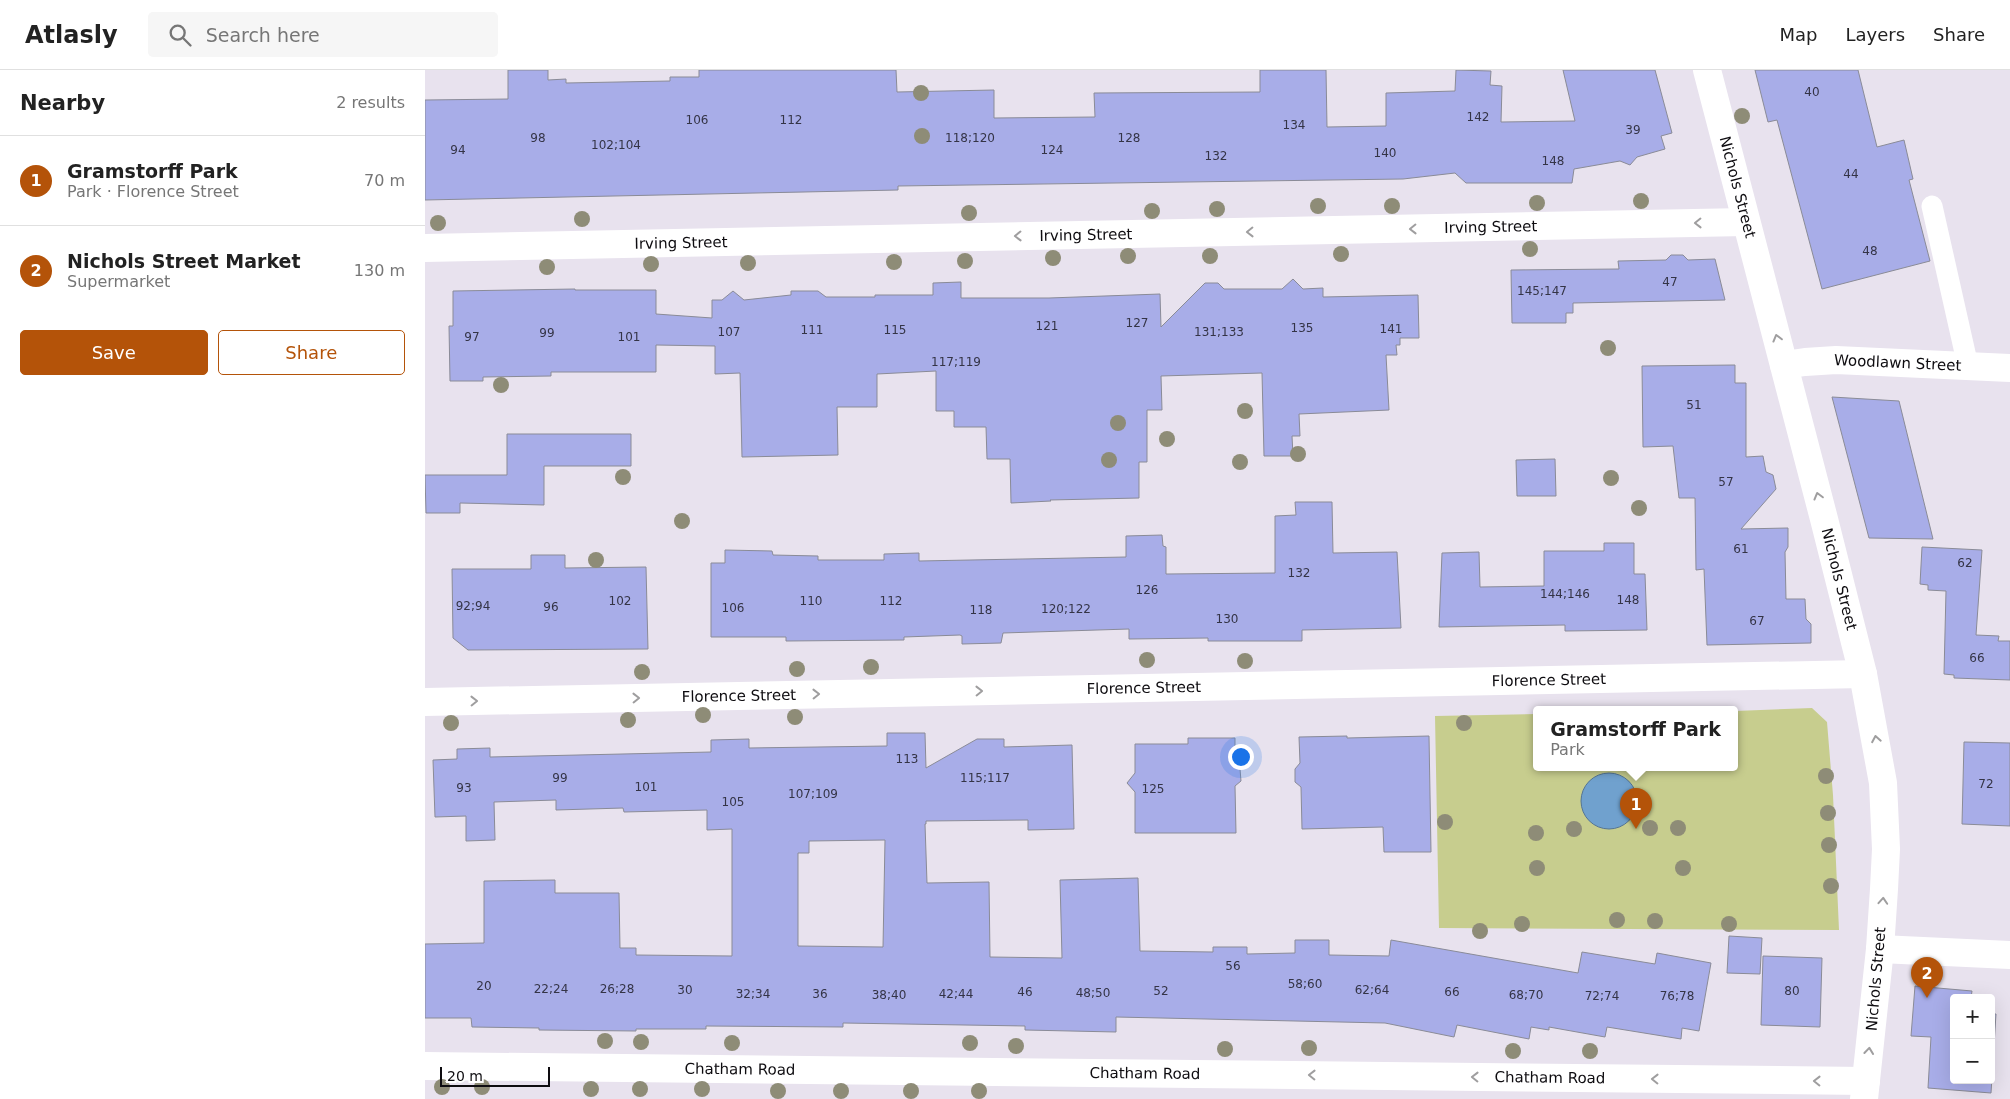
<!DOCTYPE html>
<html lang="en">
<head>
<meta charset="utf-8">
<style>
	body { margin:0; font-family:"DejaVu Sans",sans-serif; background:#f6f6f6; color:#222 }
	.controls { position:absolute; right:15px; bottom:15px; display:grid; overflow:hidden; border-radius:5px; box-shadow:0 5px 20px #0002 }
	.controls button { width:45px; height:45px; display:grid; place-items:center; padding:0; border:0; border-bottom:1px solid #e0e0e0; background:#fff; color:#222; font:25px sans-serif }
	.scale { position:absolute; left:15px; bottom:12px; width:110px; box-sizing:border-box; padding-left:5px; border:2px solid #0e0c10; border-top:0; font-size:14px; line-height:18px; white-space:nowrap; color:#0e0c10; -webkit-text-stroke:4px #fff; paint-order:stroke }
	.you { position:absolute; left:815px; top:686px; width:18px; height:18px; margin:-12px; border:4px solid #fff; border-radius:50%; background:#1a73e8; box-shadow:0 0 0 8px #1a73e833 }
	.badge { display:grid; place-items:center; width:32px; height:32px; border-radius:50%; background:#b45309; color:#fff; font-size:16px; font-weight:700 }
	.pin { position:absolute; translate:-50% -41px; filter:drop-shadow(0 1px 2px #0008) }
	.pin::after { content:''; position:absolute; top:26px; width:18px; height:15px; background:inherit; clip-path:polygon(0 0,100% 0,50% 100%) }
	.popup { position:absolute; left:1108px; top:636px; width:205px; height:65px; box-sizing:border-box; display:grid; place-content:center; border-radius:5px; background:#fff; filter:drop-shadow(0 1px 4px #0005); font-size:16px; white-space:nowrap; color:#767676 }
	.popup b { font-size:19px; color:#222 }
	.popup::after { content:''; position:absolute; left:50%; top:100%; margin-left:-10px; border:10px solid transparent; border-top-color:#fff }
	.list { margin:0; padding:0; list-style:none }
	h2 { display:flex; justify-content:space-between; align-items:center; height:65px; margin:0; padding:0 20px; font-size:21px }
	h2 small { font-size:16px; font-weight:400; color:#767676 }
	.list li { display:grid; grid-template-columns:32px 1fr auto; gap:15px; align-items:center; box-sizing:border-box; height:90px; padding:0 20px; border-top:1px solid #e0e0e0 }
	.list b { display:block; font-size:19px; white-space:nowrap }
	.list p { margin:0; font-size:16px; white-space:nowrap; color:#767676 }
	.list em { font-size:16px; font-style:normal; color:#767676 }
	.actions { display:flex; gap:10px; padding:15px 20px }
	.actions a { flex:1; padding:11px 0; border:1px solid #b45309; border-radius:5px; text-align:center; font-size:18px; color:#b45309 }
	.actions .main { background:#b45309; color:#fff }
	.icon { flex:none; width:28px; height:28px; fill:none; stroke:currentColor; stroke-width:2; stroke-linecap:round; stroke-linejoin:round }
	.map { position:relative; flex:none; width:1585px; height:1029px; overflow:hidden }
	header { display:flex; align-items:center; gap:30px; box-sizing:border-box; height:70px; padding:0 25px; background:#fff; border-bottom:1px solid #e0e0e0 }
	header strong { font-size:24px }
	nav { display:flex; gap:28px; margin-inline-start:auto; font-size:18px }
	.search { width:350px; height:45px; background:#f6f6f6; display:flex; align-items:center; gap:12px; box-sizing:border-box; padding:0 18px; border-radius:5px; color:#767676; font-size:19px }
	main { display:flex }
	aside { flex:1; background:#fff }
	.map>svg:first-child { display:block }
</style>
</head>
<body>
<header>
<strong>Atlasly</strong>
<div class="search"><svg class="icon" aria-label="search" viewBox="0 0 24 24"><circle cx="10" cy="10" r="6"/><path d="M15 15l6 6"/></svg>Search here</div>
<nav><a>Map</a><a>Layers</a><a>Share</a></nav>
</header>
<main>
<aside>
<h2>Nearby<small>2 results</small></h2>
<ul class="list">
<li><span class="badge">1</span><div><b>Gramstorff Park</b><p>Park · Florence Street</p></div><em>70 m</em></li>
<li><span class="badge">2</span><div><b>Nichols Street Market</b><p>Supermarket</p></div><em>130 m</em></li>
</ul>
<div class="actions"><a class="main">Save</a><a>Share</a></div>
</aside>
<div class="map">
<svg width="1585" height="1029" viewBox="0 0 1585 1029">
	<rect width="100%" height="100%" fill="#e8e2ee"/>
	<polygon fill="#c7cd8e" points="1387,638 1402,652 1408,725 1414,860 1014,858 1010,646 1112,644 1112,698 1310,698 1310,641"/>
	<circle fill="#70a1ce" stroke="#537495" cx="1184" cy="731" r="28"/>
	<g fill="#a8ade8" stroke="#8a8b97" fill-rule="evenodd">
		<polygon points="83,0 123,0 123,10 141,9 141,13 245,11 245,7 274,7 274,0 471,0 472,22 569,20 569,48 670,47 669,23 835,22 835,0 901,0 902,57 961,56 961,23 1030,21 1031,0 1066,1 1065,15 1077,16 1076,52 1150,51 1138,0 1230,0 1247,63 1236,66 1240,79 1212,87 1205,95 1195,91 1149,99 1147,113 1041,113 1030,103 978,109 473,116 473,120 0,130 0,30 83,29"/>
		<polygon points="1330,0 1433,0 1452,77 1479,70 1488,109 1484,110 1505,191 1397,219 1352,50 1343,52"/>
		<polygon points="1246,185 1258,185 1263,190 1290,189 1300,230 1148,233 1148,243 1141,243 1141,253 1087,253 1086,200 1194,199 1193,191 1241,190"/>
		<polygon points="868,209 878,219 898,218 898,227 993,225 994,268 975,268 975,275 971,275 972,285 961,285 964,340 874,344 875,366 867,366 868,386 839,386 837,303 736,306 737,340 722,340 722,392 714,392 714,428 625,430 626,431 586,433 585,389 562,389 561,357 529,357 529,341 511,341 511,301 452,304 452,337 412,337 413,385 317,387 315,303 290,304 290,276 231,275 231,302 126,302 126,306 58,307 58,311 25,311 24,256 28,256 28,221 150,219 150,220 231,220 231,244 287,248 287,230 297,230 308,221 319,230 366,225 366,221 393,221 401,227 450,227 450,225 508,225 508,213 536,212 536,228 624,228 735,224 736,257 780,213 793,213 799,219 857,219"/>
		<polygon points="1310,295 1310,313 1321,313 1321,387 1338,386 1341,402 1348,405 1351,419 1316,459 1363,458 1363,477 1360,482 1361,529 1380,529 1381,549 1386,554 1386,573 1282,575 1279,499 1271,500 1270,428 1254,428 1248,376 1218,377 1217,296"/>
		<polygon points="1407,327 1474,331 1508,469 1444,468"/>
		<polygon points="82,364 206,364 206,396 119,396 119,435 35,433 35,443 1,443 0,405 82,405"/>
		<polygon points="1130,389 1131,426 1092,426 1091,390"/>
		<polygon points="870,432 907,432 908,483 972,482 976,558 877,560 877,571 783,571 783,568 704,569 704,559 578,563 576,573 537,574 537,566 535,565 479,567 479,570 361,571 361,567 286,567 286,493 300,493 300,480 347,481 348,485 393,486 393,490 459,490 459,484 494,483 494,491 701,487 701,466 737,465 738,476 741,477 741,504 850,503 850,446 871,445"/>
		<polygon points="1179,473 1209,473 1209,504 1220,504 1222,560 1140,561 1140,555 1014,557 1017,483 1054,482 1055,517 1119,516 1119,481 1179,481"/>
		<polygon points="1497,477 1557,480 1551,565 1574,566 1573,571 1585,571 1585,610 1529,608 1529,605 1519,604 1521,521 1503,520 1503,515 1495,514"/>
		<polygon points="106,485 140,485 140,498 221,497 223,579 43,580 28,568 27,499 106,499"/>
		<path d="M 462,663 L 500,663 L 501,698 L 552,669 L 579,669 L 579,677 L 647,675 L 649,759 L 603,760 L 603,750 L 501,751 L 501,754 L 500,754 L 502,813 L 564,812 L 565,887 L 637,888 L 635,810 L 713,808 L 715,881 L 788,882 L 788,877 L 822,877 L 822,884 L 870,883 L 870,870 L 904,870 L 904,885 L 964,886 L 966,870 L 1153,903 L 1157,882 L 1230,894 L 1232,883 L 1286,893 L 1274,961 L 1257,958 L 1256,969 L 1182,957 L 1180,967 L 1124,957 L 1124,960 L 1106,957 L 1104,969 L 1032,955 L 1029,967 L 960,953 L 691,947 L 691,962 L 600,960 L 600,956 L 418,953 L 418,957 L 281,956 L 281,959 L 211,959 L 211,961 L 114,960 L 114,958 L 47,957 L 46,948 L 0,948 L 0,874 L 59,873 L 59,811 L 130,810 L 130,823 L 194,823 L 195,878 L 211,878 L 211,885 L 307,886 L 307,759 L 282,760 L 282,740 L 199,742 L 198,738 L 131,740 L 131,730 L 69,732 L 70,770 L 41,771 L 41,746 L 10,747 L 8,690 L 32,689 L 32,679 L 65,678 L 65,687 L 286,682 L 286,670 L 324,669 L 324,678 L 462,676 ZM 460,770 L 458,877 L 373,876 L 373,783 L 384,783 L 384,771 Z"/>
		<polygon points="922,666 922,668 1004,666 1006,782 959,782 958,757 877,759 876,717 870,712 870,699 875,693 874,667"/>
		<polygon points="763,668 810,668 810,694 815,699 816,711 810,716 811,763 710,763 710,722 702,713 710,703 710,674 763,674"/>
		<polygon points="1539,672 1585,673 1585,756 1537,754"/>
		<polygon points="1304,866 1337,868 1335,904 1302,903"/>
		<polygon points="1338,886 1397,888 1395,957 1336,955"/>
		<polygon points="1490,916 1547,921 1546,928 1529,928 1529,1010 1566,1010 1566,944 1571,944 1566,1023 1503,1018 1506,967 1486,966"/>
	</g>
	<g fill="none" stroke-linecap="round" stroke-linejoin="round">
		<polyline stroke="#fff" stroke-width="21" points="1507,136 1543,296"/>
		<g stroke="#fff" stroke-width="28">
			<path id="s1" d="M 0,178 L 1321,152"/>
			<path id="s2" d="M 0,632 L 1438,604"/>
			<polyline points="1455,879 1585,885"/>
			<path id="s3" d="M 0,996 L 1441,1011"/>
		</g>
		<g stroke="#fff" stroke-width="28">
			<path id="s4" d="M 1282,0 L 1399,449 L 1438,604 L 1458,713 L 1461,779 L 1459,819 L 1455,879 L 1439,1029"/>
			<path id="s5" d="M 1359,295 L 1380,292 L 1411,290 L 1585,298"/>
		</g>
	</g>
	<g fill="#8e8c77">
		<circle cx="496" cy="23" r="8"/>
		<circle cx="1317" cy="46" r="8"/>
		<circle cx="497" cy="66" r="8"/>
		<circle cx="1216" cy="131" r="8"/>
		<circle cx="1112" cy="133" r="8"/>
		<circle cx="893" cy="136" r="8"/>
		<circle cx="967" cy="136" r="8"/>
		<circle cx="792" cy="139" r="8"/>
		<circle cx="727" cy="141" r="8"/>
		<circle cx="544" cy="143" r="8"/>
		<circle cx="157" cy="149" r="8"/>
		<circle cx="13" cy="153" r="8"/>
		<circle cx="1105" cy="179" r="8"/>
		<circle cx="916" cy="184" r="8"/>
		<circle cx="703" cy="186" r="8"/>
		<circle cx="785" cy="186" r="8"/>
		<circle cx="628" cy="188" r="8"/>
		<circle cx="540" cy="191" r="8"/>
		<circle cx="469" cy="192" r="8"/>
		<circle cx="323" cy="193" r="8"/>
		<circle cx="226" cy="194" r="8"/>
		<circle cx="122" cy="197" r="8"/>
		<circle cx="1183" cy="278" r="8"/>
		<circle cx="76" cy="315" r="8"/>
		<circle cx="820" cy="341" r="8"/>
		<circle cx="693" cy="353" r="8"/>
		<circle cx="742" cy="369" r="8"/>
		<circle cx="873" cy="384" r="8"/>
		<circle cx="684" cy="390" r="8"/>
		<circle cx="815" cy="392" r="8"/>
		<circle cx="198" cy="407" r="8"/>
		<circle cx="1186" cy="408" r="8"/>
		<circle cx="1214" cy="438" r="8"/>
		<circle cx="257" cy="451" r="8"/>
		<circle cx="171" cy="490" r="8"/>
		<circle cx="722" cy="590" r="8"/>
		<circle cx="820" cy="591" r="8"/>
		<circle cx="446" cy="597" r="8"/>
		<circle cx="372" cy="599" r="8"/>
		<circle cx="217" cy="602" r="8"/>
		<circle cx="278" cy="645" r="8"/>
		<circle cx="370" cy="647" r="8"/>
		<circle cx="203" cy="650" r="8"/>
		<circle cx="26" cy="653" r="8"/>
		<circle cx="1039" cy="653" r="8"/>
		<circle cx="1401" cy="706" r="8"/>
		<circle cx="1403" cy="743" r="8"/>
		<circle cx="1020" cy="752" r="8"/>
		<circle cx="1225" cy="758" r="8"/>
		<circle cx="1253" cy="758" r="8"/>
		<circle cx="1149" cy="759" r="8"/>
		<circle cx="1111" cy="763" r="8"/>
		<circle cx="1404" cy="775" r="8"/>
		<circle cx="1112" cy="798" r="8"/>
		<circle cx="1258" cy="798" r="8"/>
		<circle cx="1406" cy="816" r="8"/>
		<circle cx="1192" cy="850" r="8"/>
		<circle cx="1230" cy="851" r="8"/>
		<circle cx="1097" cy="854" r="8"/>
		<circle cx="1304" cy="854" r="8"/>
		<circle cx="1055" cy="861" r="8"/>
		<circle cx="180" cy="971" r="8"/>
		<circle cx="216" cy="972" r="8"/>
		<circle cx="307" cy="973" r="8"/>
		<circle cx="545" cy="973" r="8"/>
		<circle cx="591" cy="976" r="8"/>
		<circle cx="884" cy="978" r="8"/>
		<circle cx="800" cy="979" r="8"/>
		<circle cx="1088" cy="981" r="8"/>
		<circle cx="1165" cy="981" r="8"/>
		<circle cx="17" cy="1017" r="8"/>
		<circle cx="57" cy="1017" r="8"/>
		<circle cx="166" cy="1019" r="8"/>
		<circle cx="215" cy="1019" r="8"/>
		<circle cx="277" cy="1019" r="8"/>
		<circle cx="353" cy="1021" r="8"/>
		<circle cx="416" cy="1021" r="8"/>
		<circle cx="486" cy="1021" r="8"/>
		<circle cx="554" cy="1021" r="8"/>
	</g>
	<defs><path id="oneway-chevron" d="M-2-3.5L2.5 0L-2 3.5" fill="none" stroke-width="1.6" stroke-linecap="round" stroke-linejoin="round" transform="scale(1.25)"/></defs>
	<g stroke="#9f9e9f">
		<use href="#oneway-chevron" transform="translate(1273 153) rotate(179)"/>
		<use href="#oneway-chevron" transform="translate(988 159) rotate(179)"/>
		<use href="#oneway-chevron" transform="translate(825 162) rotate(179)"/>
		<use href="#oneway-chevron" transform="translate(593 166) rotate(179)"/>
		<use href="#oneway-chevron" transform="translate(1352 268) rotate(-105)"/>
		<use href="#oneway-chevron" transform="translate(1393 426) rotate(-105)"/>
		<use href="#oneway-chevron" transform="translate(554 621) rotate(-1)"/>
		<use href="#oneway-chevron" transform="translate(391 624) rotate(-1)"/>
		<use href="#oneway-chevron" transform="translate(211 628) rotate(-1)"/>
		<use href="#oneway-chevron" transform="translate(49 631) rotate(-1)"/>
		<use href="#oneway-chevron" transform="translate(1451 669) rotate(-100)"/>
		<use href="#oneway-chevron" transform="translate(1458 831) rotate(-86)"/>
		<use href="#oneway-chevron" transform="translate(1444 981) rotate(-84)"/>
		<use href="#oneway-chevron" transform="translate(887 1005) rotate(-179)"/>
		<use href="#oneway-chevron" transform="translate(1050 1007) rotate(-179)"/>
		<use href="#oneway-chevron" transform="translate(1230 1009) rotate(-179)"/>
		<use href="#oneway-chevron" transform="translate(1392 1011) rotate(-179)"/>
	</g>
	<g text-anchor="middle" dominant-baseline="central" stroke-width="4" stroke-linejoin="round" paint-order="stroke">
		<g font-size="12" fill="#343446">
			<text x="1387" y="22">40</text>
			<text x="1053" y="47">142</text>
			<text x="272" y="50">106</text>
			<text x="366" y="50">112</text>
			<text x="869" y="55">134</text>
			<text x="1208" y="60">39</text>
			<text x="113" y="68">98</text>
			<text x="545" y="68">118;120</text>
			<text x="704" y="68">128</text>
			<text x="191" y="75">102;104</text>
			<text x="33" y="80">94</text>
			<text x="627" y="80">124</text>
			<text x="960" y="83">140</text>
			<text x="791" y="86">132</text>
			<text x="1128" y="91">148</text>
			<text x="1426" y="104">44</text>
			<text x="1445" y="181">48</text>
			<text x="1245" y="212">47</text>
			<text x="1117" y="221">145;147</text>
			<text x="712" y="253">127</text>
			<text x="622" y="256">121</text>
			<text x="877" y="258">135</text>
			<text x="966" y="259">141</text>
			<text x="387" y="260">111</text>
			<text x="470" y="260">115</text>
			<text x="304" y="262">107</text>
			<text x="794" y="262">131;133</text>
			<text x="122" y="263">99</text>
			<text x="47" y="267">97</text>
			<text x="204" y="267">101</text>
			<text x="531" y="292">117;119</text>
			<text x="1269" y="335">51</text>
			<text x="1301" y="412">57</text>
			<text x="1316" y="479">61</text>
			<text x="1540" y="493">62</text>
			<text x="874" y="503">132</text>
			<text x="722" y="520">126</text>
			<text x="1140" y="524">144;146</text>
			<text x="1203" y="530">148</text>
			<text x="195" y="531">102</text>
			<text x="386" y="531">110</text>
			<text x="466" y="531">112</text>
			<text x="48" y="536">92;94</text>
			<text x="126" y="537">96</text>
			<text x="308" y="538">106</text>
			<text x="641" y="539">120;122</text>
			<text x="556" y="540">118</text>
			<text x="802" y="549">130</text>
			<text x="1332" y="551">67</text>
			<text x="1552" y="588">66</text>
			<text x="482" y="689">113</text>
			<text x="135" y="708">99</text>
			<text x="560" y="708">115;117</text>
			<text x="1561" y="714">72</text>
			<text x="221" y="717">101</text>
			<text x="39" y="718">93</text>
			<text x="728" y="719">125</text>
			<text x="388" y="724">107;109</text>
			<text x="308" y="732">105</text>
			<text x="808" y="896">56</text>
			<text x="880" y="914">58;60</text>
			<text x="59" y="916">20</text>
			<text x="126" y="919">22;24</text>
			<text x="192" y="919">26;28</text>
			<text x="260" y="920">30</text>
			<text x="947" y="920">62;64</text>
			<text x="736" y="921">52</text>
			<text x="1367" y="921">80</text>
			<text x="600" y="922">46</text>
			<text x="1027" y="922">66</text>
			<text x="668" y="923">48;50</text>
			<text x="328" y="924">32;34</text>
			<text x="395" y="924">36</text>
			<text x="531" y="924">42;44</text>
			<text x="464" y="925">38;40</text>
			<text x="1101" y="925">68;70</text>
			<text x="1177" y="926">72;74</text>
			<text x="1252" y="926">76;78</text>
		</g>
		<g font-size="15" fill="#0e0c10" stroke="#fff">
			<text stroke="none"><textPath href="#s4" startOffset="121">Nichols Street</textPath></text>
			<text stroke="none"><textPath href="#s1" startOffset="1066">Irving Street</textPath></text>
			<text stroke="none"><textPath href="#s1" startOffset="661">Irving Street</textPath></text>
			<text stroke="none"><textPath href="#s1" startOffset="256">Irving Street</textPath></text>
			<text stroke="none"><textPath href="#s5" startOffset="114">Woodlawn Street</textPath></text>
			<text stroke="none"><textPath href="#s4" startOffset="526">Nichols Street</textPath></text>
			<text stroke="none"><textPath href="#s2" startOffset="1124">Florence Street</textPath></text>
			<text stroke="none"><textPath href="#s2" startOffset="719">Florence Street</textPath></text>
			<text stroke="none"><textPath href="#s2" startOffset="314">Florence Street</textPath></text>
			<text transform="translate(1451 909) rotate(-85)">Nichols Street</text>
			<text stroke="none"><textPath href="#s3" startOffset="315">Chatham Road</textPath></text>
			<text stroke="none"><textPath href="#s3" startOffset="720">Chatham Road</textPath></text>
			<text stroke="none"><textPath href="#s3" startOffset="1125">Chatham Road</textPath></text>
		</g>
	</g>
</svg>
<div class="controls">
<button>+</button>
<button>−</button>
</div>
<div class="scale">20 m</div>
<div class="you"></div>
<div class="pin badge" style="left:1211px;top:759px">1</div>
<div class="popup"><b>Gramstorff Park</b>Park</div>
<div class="pin badge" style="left:1502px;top:928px">2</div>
</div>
</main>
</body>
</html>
